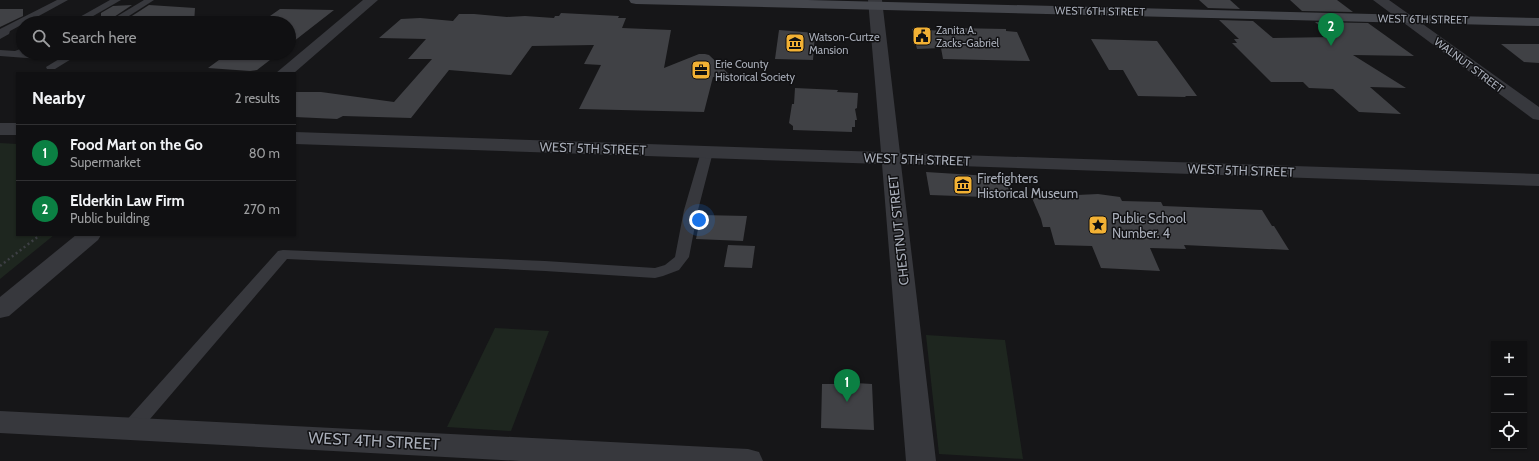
<!DOCTYPE html>
<html lang="en">
<head>
<meta charset="utf-8">
<style>
	body { margin:0; font-family:Cabin,sans-serif; background:#19191b; color:#f1f3f6 }
	.controls { position:absolute; right:12px; bottom:12px; display:grid; overflow:hidden; border-radius:0px; box-shadow:0 1px 3px #0004 }
	.controls button { width:36px; height:36px; display:grid; place-items:center; padding:0; border:0; border-bottom:1px solid #303032; background:#101012; color:#f1f3f6; font:20px sans-serif }
	.you { position:absolute; left:699px; top:220px; width:14px; height:14px; margin:-10px; border:3px solid #fff; border-radius:50%; background:#1a73e8; box-shadow:0 0 0 6px #1a73e833 }
	.badge { display:grid; place-items:center; width:26px; height:26px; border-radius:50%; background:#0b8043; color:#fff; font-size:13px; font-weight:700 }
	.pin { position:absolute; translate:-50% -33px; filter:drop-shadow(0 1px 2px #0008) }
	.pin::after { content:''; position:absolute; top:21px; width:14px; height:12px; background:inherit; clip-path:polygon(0 0,100% 0,50% 100%) }
	.list { margin:0; padding:0; list-style:none }
	h2 { display:flex; justify-content:space-between; align-items:center; height:52px; margin:0; padding:0 16px; font-size:17px }
	h2 small { font-size:13px; font-weight:400; color:#9c9d9f }
	.list li { display:grid; grid-template-columns:26px 1fr auto; gap:12px; align-items:center; box-sizing:border-box; height:56px; padding:0 16px; border-top:1px solid #303032 }
	.list b { display:block; font-size:15px; white-space:nowrap }
	.list p { margin:0; font-size:13px; white-space:nowrap; color:#9c9d9f }
	.list em { font-size:13px; font-style:normal; color:#9c9d9f }
	.icon { flex:none; width:22px; height:22px; fill:none; stroke:currentColor; stroke-width:2; stroke-linecap:round; stroke-linejoin:round }
	.map { position:relative; flex:none; width:1539px; height:461px; overflow:hidden }
	.search { position:absolute; background:#101012; box-shadow:0 1px 3px #0004; left:16px; top:16px; width:280px; height:44px; display:flex; align-items:center; gap:10px; box-sizing:border-box; padding:0 14px; border-radius:22px; color:#9c9d9f; font-size:15px }
	.panel { position:absolute; background:#101012; box-shadow:0 1px 3px #0004; left:16px; top:72px; width:280px; height:164px; border-radius:0px }
	.map>svg:first-child { display:block }
</style>
</head>
<body>
<div class="map">
<svg width="1539" height="461" viewBox="0 0 1539 461">
	<rect width="100%" height="100%" fill="#161618"/>
	<g fill="#1e261f">
		<polygon points="0,143 17,144 17,235 54,235 0,279"/>
		<polygon points="495,328 549,331 511,431 447,427"/>
		<polygon points="926,335 1005,340 1023,459 939,454"/>
	</g>
	<g fill="#404145">
		<polygon points="1199,0 1230,0 1240,9 1208,8"/>
		<polygon points="1290,0 1337,0 1353,12 1302,11"/>
		<polygon points="132,5 105,23 101,23 101,13 113,6"/>
		<polygon points="149,5 195,8 194,23 121,23"/>
		<polygon points="0,9 23,9 23,16 0,27"/>
		<polygon points="280,9 284,9 334,10 289,45 289,23 260,23"/>
		<polygon points="561,13 619,16 618,18 626,18 622,28 671,30 664,68 699,54 705,54 709,55 733,78 713,77 704,112 579,109 601,65 584,64 594,45 532,46 511,75 449,70 411,118 343,116 337,119 295,117 295,92 321,92 394,102 432,59 408,59 426,39 379,38 401,19 420,18 453,21 459,14 474,14 507,17 525,16 554,18 555,16 559,16"/>
		<polygon points="1219,20 1253,21 1273,38 1333,37 1315,22 1368,23 1414,56 1353,55 1406,88 1370,87 1401,114 1359,112 1333,89 1309,88 1303,82 1271,82 1232,43 1237,43 1234,39 1239,39"/>
		<polygon points="952,28 1006,29 1006,31 1017,32 1030,61 943,59 941,48 917,49 912,29 943,31 942,29 953,30"/>
		<polygon points="779,30 815,33 813,60 775,59"/>
		<polygon points="1091,39 1157,41 1197,96 1185,96 1186,97 1138,96 1123,70 1109,70"/>
		<polygon points="1501,44 1539,44 1539,63 1524,62"/>
		<polygon points="216,53 279,53 257,70 250,71 208,68 223,57 210,57"/>
		<polygon points="795,88 838,90 837,92 858,93 857,108 855,109 857,120 855,120 855,127 852,127 852,132 793,130 793,126 789,123 792,104 794,104"/>
		<polygon points="926,172 1005,177 1011,198 930,195"/>
		<polygon points="1098,194 1120,197 1122,201 1161,202 1163,206 1262,210 1272,226 1274,226 1289,250 1184,245 1186,249 1150,248 1160,271 1101,268 1092,246 1055,245 1050,227 1043,227 1041,219 1032,198 1079,199 1077,195"/>
		<polygon points="701,215 747,216 743,241 696,239"/>
		<polygon points="728,245 755,246 752,268 724,267"/>
		<polygon points="838,382 872,384 874,430 821,428 822,384 838,384"/>
	</g>
	<g fill="none" stroke-linecap="round" stroke-linejoin="round">
		<polyline stroke="#3d3f44" stroke-width="2.5" stroke-dasharray="2 3" stroke-linecap="butt" points="0,266 40,235"/>
		<g fill="#37383d" fill-rule="evenodd">
			<polygon points="57,0 68,0 26,23 23,23 23,24 10,31 9,34 0,39 0,29"/>
			<polygon points="110,0 121,0 81,23 69,23"/>
			<polygon points="144,0 154,0 118,23 106,23"/>
			<polygon points="23,48 23,53 40,53 45,56 40,59 0,56 0,50 15,51"/>
			<polygon points="69,53 81,53 55,69 47,69 46,67"/>
			<polygon points="707,148 711,149 713,152 698,210 689,257 679,270 663,276 655,278 545,271 287,259 138,433 131,435 124,433 122,428 124,423 278,251 283,250 545,261 655,268 665,265 675,257 684,210 701,152 703,149"/>
		</g>
		<g fill="#37383d" fill-rule="evenodd">
			<polygon points="363,0 378,0 294,73 276,73"/>
			<polygon points="868,0 882,0 900,153 1539,174 1539,186 901,164 936,461 906,461 882,164 295,144 295,132 881,152"/>
			<polygon points="1373,0 1389,0 1539,107 1539,120 1533,119"/>
			<rect x="0" y="123" width="17" height="12"/>
			<polygon points="76,235 101,235 98,240 9,316 0,318 0,297"/>
			<polygon points="0,411 748,449 759,452 763,461 521,461 0,433"/>
		</g>
		<polygon fill="#45474d" fill-rule="evenodd" points="629,0 808,0 1539,18 1539,26 636,4 631,3"/>
	</g>
	<defs>
		<g id="civic-square" transform="scale(1)"><rect x="-9" y="-9" width="18" height="18" rx="4" fill="#f2b134" stroke="#111113"/><path d="M-.6-6.5H3V-4.5H.6V-3L4-1V1h2V6H-6V1h2V-1L-.6-3ZM-1.2 2.5V6h2.4V2.5Z" fill="#111"/></g>
		<g id="museum-square" transform="scale(1)"><rect x="-9" y="-9" width="18" height="18" rx="4" fill="#f2b134" stroke="#111113"/><path d="M0-6L6-3V-2H-6V-3ZM-5-1h2V3h-2ZM-1-1h2V3h-2ZM3-1h2V3H3ZM-6 4H6V6H-6Z" fill="#111"/></g>
		<g id="office-square" transform="scale(1)"><rect x="-9" y="-9" width="18" height="18" rx="4" fill="#f2b134" stroke="#111113"/><path d="M-6-3h4V-5.5h4V-3h4V5H-6ZM-1-4.5V-3h2v-1.5ZM-6 0V1H6V0Z" fill="#111"/></g>
		<g id="sight-square" transform="scale(1)"><rect x="-9" y="-9" width="18" height="18" rx="4" fill="#f2b134" stroke="#111113"/><path d="M0-6L1.8-2.2L6-1.7L2.9 1.2L3.7 5.4L0 3.3L-3.7 5.4L-2.9 1.2L-6-1.7L-1.8-2.2Z" fill="#111"/></g>
	</defs>
	<g fill-rule="evenodd">
		<use href="#civic-square" x="922" y="36"/>
		<use href="#museum-square" x="795" y="43"/>
		<use href="#office-square" x="701" y="70"/>
		<use href="#museum-square" x="963" y="185"/>
		<use href="#sight-square" x="1098" y="225"/>
	</g>
	<g text-anchor="middle" dominant-baseline="central" stroke-width="3" stroke-linejoin="round" paint-order="stroke">
		<g font-size="11" fill="#a8adb8" stroke="#111113">
			<text transform="translate(1100 11) rotate(1)">WEST 6TH STREET</text>
			<text transform="translate(1423 19) rotate(1)">WEST 6TH STREET</text>
			<text transform="translate(1469 65) rotate(37)">WALNUT STREET</text>
		</g>
		<g font-size="11" fill="#a8adb8" stroke="#111113" text-anchor="start">
			<text x="936" y="30">Zanita A.<tspan x="936" dy="13">Zacks-Gabriel</tspan></text>
			<text x="809" y="37">Watson-Curtze<tspan x="809" dy="13">Mansion</tspan></text>
			<text x="715" y="64">Erie County<tspan x="715" dy="13">Historical Society</tspan></text>
		</g>
		<g font-size="13" fill="#a8adb8" stroke="#111113">
			<text transform="translate(593 148) rotate(2)">WEST 5TH STREET</text>
			<text transform="translate(917 159) rotate(2)">WEST 5TH STREET</text>
			<text transform="translate(1241 170) rotate(2)">WEST 5TH STREET</text>
			<text transform="translate(898 230) rotate(-96)">CHESTNUT STREET</text>
		</g>
		<g font-size="13" fill="#a8adb8" stroke="#111113" text-anchor="start">
			<text x="977" y="178">Firefighters<tspan x="977" dy="15">Historical Museum</tspan></text>
			<text x="1112" y="218">Public School<tspan x="1112" dy="15">Number. 4</tspan></text>
		</g>
		<g font-size="16" fill="#a8adb8" stroke="#111113">
			<text transform="translate(374 441) rotate(3)">WEST 4TH STREET</text>
		</g>
	</g>
</svg>
<div class="controls">
<button>+</button>
<button>−</button>
<button><svg class="icon" aria-label="locate" viewBox="0 0 24 24"><circle cx="12" cy="12" r="6"/><path d="M12 2v4M12 18v4M2 12h4M18 12h4"/></svg></button>
</div>
<div class="you"></div>
<div class="pin badge" style="left:847px;top:402px">1</div>
<div class="pin badge" style="left:1331px;top:46px">2</div>
<div class="search"><svg class="icon" aria-label="search" viewBox="0 0 24 24"><circle cx="10" cy="10" r="6"/><path d="M15 15l6 6"/></svg>Search here</div>
<section class="panel">
<h2>Nearby<small>2 results</small></h2>
<ul class="list">
<li><span class="badge">1</span><div><b>Food Mart on the Go</b><p>Supermarket</p></div><em>80 m</em></li>
<li><span class="badge">2</span><div><b>Elderkin Law Firm</b><p>Public building</p></div><em>270 m</em></li>
</ul>
</section>
</div>
</body>
</html>
